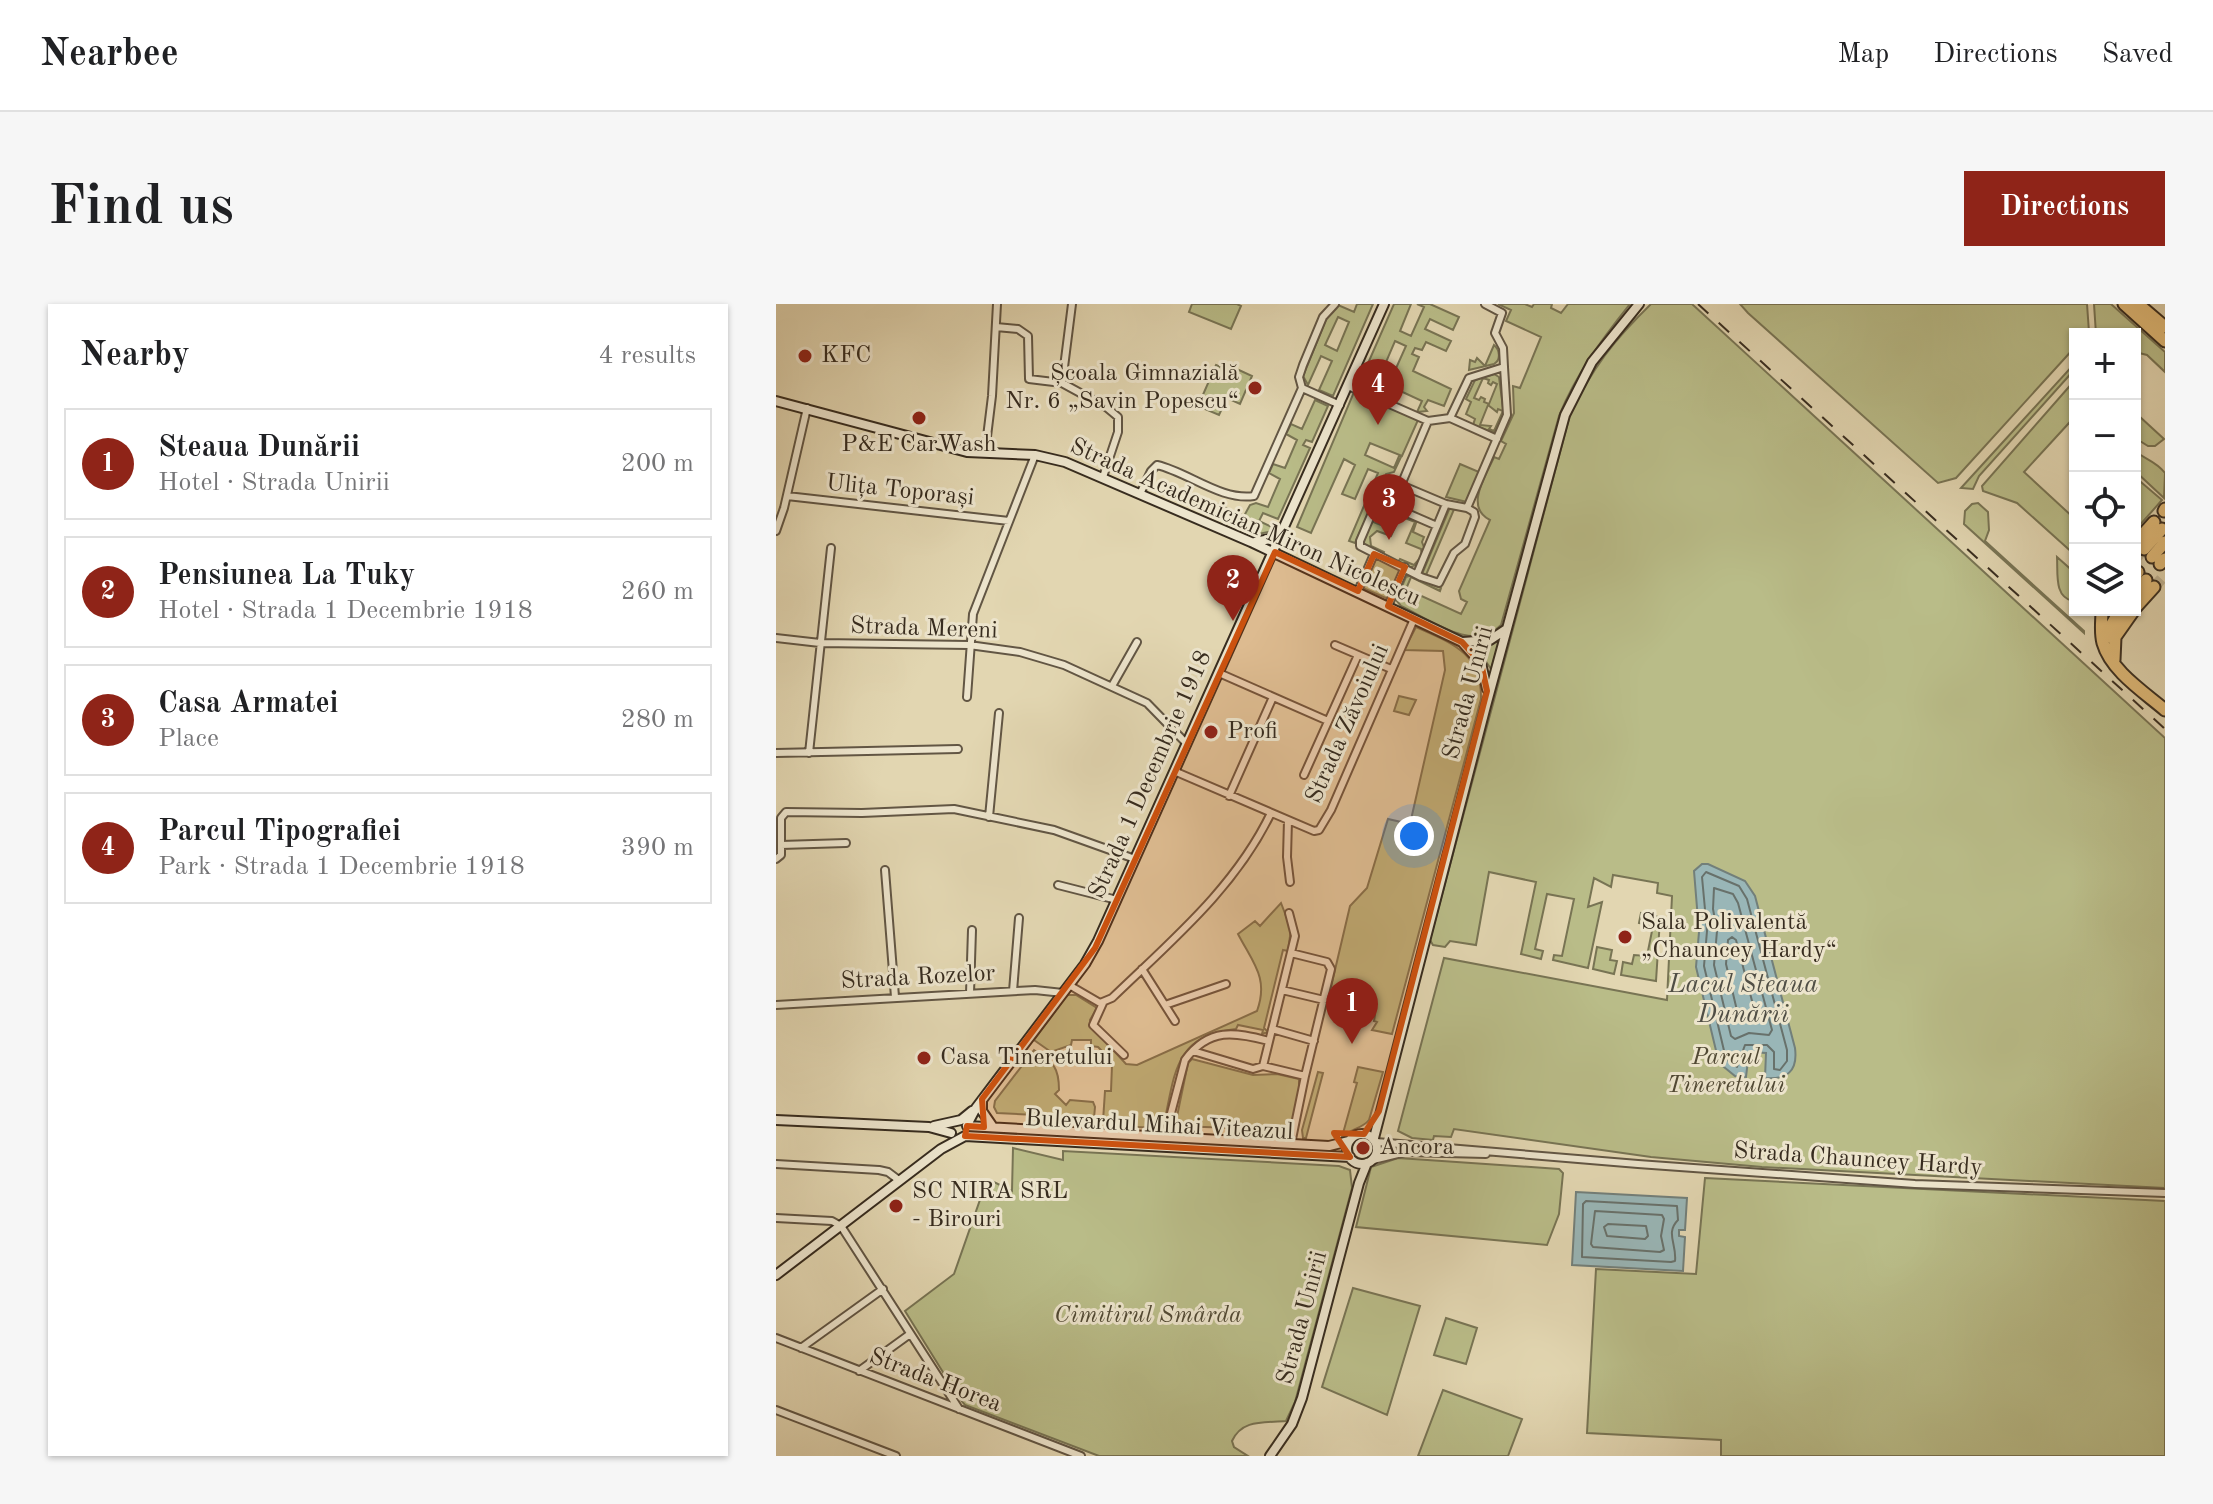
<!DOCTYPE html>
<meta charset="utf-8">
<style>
:root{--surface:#fff;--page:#f6f6f6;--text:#202124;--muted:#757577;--line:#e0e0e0;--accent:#8f2418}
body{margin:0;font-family:"Old Standard TT",serif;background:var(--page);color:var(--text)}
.controls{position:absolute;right:24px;top:24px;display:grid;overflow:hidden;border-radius:0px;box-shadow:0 2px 6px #0004}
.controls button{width:72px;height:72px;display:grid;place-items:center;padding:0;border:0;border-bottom:2px solid var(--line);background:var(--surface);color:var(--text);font:40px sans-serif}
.you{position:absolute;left:638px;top:532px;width:28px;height:28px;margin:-20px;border:6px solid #fff;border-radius:50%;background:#1a73e8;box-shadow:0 0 0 12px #1a73e833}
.badge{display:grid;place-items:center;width:52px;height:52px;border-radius:50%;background:var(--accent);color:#fff;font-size:26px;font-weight:700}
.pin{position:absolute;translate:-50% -66px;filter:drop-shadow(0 2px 4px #0008)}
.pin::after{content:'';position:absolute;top:42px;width:28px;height:24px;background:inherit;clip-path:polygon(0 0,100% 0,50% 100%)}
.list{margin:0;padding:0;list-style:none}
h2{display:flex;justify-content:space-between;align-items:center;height:104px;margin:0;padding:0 32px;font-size:34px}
h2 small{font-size:26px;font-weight:400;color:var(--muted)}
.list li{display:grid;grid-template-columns:52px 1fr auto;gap:24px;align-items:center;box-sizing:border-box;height:112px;margin:0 16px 16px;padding:0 16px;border:2px solid var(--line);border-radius:0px}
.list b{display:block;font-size:30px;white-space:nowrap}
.list p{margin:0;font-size:26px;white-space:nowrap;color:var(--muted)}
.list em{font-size:26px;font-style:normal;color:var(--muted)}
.icon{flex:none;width:44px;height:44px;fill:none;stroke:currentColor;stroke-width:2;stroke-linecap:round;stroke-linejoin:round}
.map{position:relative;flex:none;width:1389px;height:1152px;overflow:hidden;border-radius:0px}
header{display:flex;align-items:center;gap:48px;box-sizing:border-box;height:112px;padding:0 40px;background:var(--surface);border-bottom:2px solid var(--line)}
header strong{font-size:38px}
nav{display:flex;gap:44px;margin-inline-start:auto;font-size:28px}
.intro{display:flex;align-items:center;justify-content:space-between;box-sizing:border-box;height:192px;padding:0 48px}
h1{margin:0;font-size:56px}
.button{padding:20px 36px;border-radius:0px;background:var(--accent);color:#fff;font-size:28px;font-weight:700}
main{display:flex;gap:48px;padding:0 48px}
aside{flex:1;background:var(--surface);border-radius:0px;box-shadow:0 2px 6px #0004}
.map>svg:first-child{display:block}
.green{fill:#b9bc88;stroke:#787454;stroke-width:2;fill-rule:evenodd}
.water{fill:#99b6b7;stroke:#727f7a;stroke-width:2}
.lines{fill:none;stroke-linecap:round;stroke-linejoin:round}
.shore{stroke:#68716b;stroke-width:2}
.highway-tunnel{stroke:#c0b494;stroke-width:11;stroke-dasharray:11 5.5;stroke-linecap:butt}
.street-casing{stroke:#625644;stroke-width:10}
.secondary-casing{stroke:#372c1f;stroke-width:12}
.highway-casing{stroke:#372c1f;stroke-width:15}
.street{stroke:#ece4cc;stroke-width:6}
.secondary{stroke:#ece4cc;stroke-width:8}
.highway{stroke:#e1bb78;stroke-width:11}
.rail{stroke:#372c1f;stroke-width:2;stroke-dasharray:14 14;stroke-linecap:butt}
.marked{fill:#cd520f;fill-opacity:0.2;stroke:#cd520f;stroke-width:6;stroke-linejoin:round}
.poi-dot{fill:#8f2418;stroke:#ece4cc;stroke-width:3}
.labels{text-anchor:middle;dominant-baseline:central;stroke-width:6;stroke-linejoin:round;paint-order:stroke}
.poi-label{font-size:24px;fill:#372c1f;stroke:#ece4cc;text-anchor:start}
.street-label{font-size:24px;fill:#372c1f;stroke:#ece4cc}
.park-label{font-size:24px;font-style:italic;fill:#514934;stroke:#ece4cc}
.water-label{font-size:26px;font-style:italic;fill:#504e45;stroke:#ece4cc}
</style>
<header>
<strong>Nearbee</strong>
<nav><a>Map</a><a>Directions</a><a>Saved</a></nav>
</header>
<div class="intro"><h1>Find us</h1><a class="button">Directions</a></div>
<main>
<aside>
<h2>Nearby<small>4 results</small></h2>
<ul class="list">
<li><span class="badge">1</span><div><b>Steaua Dunării</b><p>Hotel · Strada Unirii</p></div><em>200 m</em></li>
<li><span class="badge">2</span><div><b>Pensiunea La Tuky</b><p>Hotel · Strada 1 Decembrie 1918</p></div><em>260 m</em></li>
<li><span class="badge">3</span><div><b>Casa Armatei</b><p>Place</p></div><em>280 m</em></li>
<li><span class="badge">4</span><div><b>Parcul Tipografiei</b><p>Park · Strada 1 Decembrie 1918</p></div><em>390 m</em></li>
</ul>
</aside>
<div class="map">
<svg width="1389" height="1152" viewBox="0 0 1389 1152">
<rect width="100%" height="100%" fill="#e2d6b1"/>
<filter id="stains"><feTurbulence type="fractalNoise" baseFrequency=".0025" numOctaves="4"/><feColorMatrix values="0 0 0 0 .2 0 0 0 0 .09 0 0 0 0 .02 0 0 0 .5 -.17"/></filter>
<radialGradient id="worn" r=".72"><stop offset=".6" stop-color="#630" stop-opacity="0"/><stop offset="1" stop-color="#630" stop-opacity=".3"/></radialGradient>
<path class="green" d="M416,0H461L465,2L455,25L413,8Z
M581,0H597L557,92L543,86L556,57L545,52L532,81L527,72L551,13L562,1L578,8ZM562,13L573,18L561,47L549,41Z
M618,0H635L624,27L635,32L648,3L641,0H654L683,13L677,26L654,15L649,25L675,37L670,47L650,38L646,46L639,44L636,50L643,53L637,67L675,85L668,102L652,96L648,103L651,107L641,108L646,97L618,84L610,94L616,83L613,81L614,78L604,73L597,89L582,82ZM619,37L630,42L617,71L607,65Z
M722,0H749L756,3L758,0H776L775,4L785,9L792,0H854C826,35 800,70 783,112L725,321C698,350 653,315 625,302L620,296L630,273L636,271L665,284L664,287L635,273L630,285L685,310L691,298L685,295L683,287L714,216C688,203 710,172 718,153L723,155L730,140L725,137L738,109L737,82L744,84L765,33L730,17L735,6Z
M875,0H916L1389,434V884L986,863L875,853L678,825L675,833L658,832L657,836L636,834L622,827L668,654L891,696L896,592L881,589L882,579L837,571L835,583L818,574L812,603L826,598L812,664L777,656L778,651L786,652L798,595L771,590L759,645L767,647L765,655L745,650L760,578L713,568L700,641L674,637L669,643L657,641L654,636L794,111C816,64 838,36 875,0Z
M964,0H1311L1313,28L1311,30H1299V43L1180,174L1162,179L972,9Z
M1318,0H1335L1389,48V68L1371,51L1359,48V30H1320Z
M718,41C724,46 725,56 718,60L693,66L694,56L699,58L701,54L709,62Z
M1299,59V65L1203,172L1197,185L1185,184Z
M440,61L460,70L463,66L476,72L464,100L451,94L443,111L422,102Z
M718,70L723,73L728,111L718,129L697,121L699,115L690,110L695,98L690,95L699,76ZM707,74L713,76L712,79L715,81L717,78L721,80L713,100L708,98L709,95L705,93L703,96L698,94ZM712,101L721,108L722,105L727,107L718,127L713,125L715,122L704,121Z
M1299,76V124L1293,119L1248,168L1299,215V251L1241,199L1207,187L1206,182Z
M578,88L642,116L626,152L594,139L589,151L618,164L623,152L625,153L618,168L610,170L579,239L573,237L602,169L592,165L579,195L566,190L579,161L568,155L535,229L521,223Z
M539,96L552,102L536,138L530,136L527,141L534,144L502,215L487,209L483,217L496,223L497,227L482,230L432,208L437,198L468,212L474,201L480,199L492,203L504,175L493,169L497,160L509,164L521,136L510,130L515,120L526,125Z
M1363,112L1388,135L1379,142H1372L1364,137Z
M1359,147C1370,156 1380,157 1389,169L1388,194L1359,167Z
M684,160L703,168L691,198L670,193Z
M1359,173L1386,196L1363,222L1359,218Z
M1202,199L1212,208L1213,226L1209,237L1308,327V329L1188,220L1189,207L1196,200Z
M675,201L679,203L650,271L646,270Z
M615,207L641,216L637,228L648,233L646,238L649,246L643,260L634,263L622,258L624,255L638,261L646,252L645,245L630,239L639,218L624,212L615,232L601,227L594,233L595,242L608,248L607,251L586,241L595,217L605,221Z
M1281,253L1299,269L1297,297C1278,293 1282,270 1281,253Z
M600,254L623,263L625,267L612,295L587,284Z
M640,323C676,339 706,349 705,395L616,730L596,726L601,718L598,717L599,711L595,703L565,698V687L555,683L574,602L591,584L612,515L634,520L669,366L667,347L628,346Z
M720,337L723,339L715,365L700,343Z
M623,392L640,396L633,411L618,407Z
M505,599L515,625L512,647L507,646L488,724L492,728L486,730L487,726L462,721L460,725C396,731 399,773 387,824L329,822L327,817L329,787H335L336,761L330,760L329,750L322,743L315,742V736H296L295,741L275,748L258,736L291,691H300L321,704L314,716L315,722L350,760L361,761L481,707C493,674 477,659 462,630L479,617L484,622Z
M865,609L880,612L884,615L880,677L845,671L847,658L856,660L858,651L871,652L877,622L863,619Z
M821,643L836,646L834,656L841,657L838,670L817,665Z
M258,746C277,759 283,762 283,786L279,790L290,801L294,796L317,798L319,803L318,814L221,809L218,803L219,797Z
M416,755L477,771L501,770L523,775V794L514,826L399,822L412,759Z
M582,763L607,768L593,816C587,824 575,825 566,833L581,779L578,778Z
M542,768L547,769L530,834H527L526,826Z
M242,828L517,843L518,844L517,847L242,831Z
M237,844L287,856V847L563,862L574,866L576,884L519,1098L510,1117C488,1119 466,1115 456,1137L458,1143L472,1152H323L189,1101L183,1094L129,1007L178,970L205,893L216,877L236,887Z
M622,854L783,865L787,869L783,910L771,941L580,923L595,863Z
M929,874L1389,897V1152H945V1136L811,1129L820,965L920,970Z
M577,984L644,1002L611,1111L546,1083Z
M670,1014L701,1024L690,1060L658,1051Z
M667,1086L746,1115L732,1152H642Z"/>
<path class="water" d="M926,560H932L969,577L979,592L1019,744C1022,767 1011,776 989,774L990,749L973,748L970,773L959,772L943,759L920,663L923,628L918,567Z
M800,888L911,894L909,926H903V932L909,933L907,967L796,961Z"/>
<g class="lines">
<path class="shore" d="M930,568L963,582L971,595L1011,746V757L1004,766L998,765V748L991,741H969L961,763L950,755L928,662L931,627L926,573Z
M938,584L957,590L962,599L996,726L993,731L973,729L959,735L955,732L938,661L941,627L937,605Z
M956,633L960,636L980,712L977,717L966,718L963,715L950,660L952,636Z
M810,897L901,902L902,916C889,929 901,940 899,957L895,958L806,953L807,900Z
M819,907L886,911L888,915L885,932L888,946L884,948L817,943L815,940Z
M832,920L870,922L872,932L869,935L831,932L828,923Z"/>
<path class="highway-tunnel" d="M1359,255L1368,245
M1378,283L1389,271"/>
<defs>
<path id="street" d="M220,23L242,25L252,32L253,75L286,79L296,0
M286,79L330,103L342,113V128L327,173
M572,82L652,117L674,114L721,135
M526,84L564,101
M674,114L693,74L728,63L727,44L719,29L726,9L709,0
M652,117L625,181L614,177L608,181L584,237V242L645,273L663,279L678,249L689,240L699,213L698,208L691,204
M209,149L216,92L221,0
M625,181L670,200L691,204L731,111L728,63
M364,190L375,167L381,161C412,168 445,197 478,192L526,84L523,73L527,61L547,13L559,0
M11,192L233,217
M601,196L661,222
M0,227L8,204L31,104
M641,270L670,200
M582,287L598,250
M612,302L629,263
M0,334L44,339L193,341L244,348L288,361L371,399L411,440
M559,341L615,365
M443,369L552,417
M336,382L361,338
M191,393L197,310L259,151
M0,449L182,445
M33,449L55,244
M398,467L538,527L543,526L555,506L638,315
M528,471L582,351
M453,492L497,393
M213,513L223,409
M512,516L511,553L514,578
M5,541L70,539
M0,555L5,551V514L10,508L86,509L178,505L278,526L359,555
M109,566L119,693
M282,581L341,596
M515,649L551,658L555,665L529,772
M366,665L399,717
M293,681L324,699L336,694C395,637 459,584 495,509
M506,686L548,696
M237,687L243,614
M194,689L196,626
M327,699L317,721L348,751
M0,701L259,686L287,689
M389,701L450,680
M496,725L538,737
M417,747L477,765L487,762L519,632L513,609
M487,762L529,772L515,840
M389,832L409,756C433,723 459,728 493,737
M600,838L862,860L1139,880L1389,889
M597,856L630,848L710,850
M0,860L103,866L112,868L124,877
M0,914L56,917L65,922L183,1105
M0,1034L305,1152
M25,1044L107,985
M83,1067L134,1030
M0,1106L120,1152"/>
<path id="secondary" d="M0,97L191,148L259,151L289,158L475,238L686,338L705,359L711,385
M479,238L494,235L507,228
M687,338L714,336L729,326
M206,796V807L217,823
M0,816L153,823L175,829
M191,821L200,804L309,660L322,637L608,0
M158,822L185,816L196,807
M191,822L553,842L573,837
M571 845a15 15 0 1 1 30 0a15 15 0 1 1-30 0Z
M598,834L710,402L789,111L816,58L863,0
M0,971L165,845L189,832L574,853
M494,1152L516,1120L526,1094L583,879L591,859"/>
<path id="highway" d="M1348,0L1389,37
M1362,0L1389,23
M1388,207L1389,205
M1360,238L1378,218
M1368,245L1386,225
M1376,253L1389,238
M1384,260L1389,255
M1359,272L1362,268
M1359,288L1370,276
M1359,304L1378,283
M1326,306C1326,317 1324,328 1327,339C1335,367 1368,388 1389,406
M1333,333L1336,320L1344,306
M1338,356L1339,333L1358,306"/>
</defs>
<use href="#street" class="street-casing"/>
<use href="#secondary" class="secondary-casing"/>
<use href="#highway" class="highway-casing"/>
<use href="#street" class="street"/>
<use href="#secondary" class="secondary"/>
<use href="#highway" class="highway"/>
<path class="rail" d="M922,0L1389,425"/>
</g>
<path class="marked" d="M499,248L582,287L598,250L629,263L612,302L686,338L705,359L711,387L603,807L588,830L558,829L574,853L189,832L191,822L208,823L206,795L319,644Z"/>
<g class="poi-dot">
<circle cx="29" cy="52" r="8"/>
<circle cx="479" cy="84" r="8"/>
<circle cx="143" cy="114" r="8"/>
<circle cx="435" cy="428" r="8"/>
<circle cx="849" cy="633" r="8"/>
<circle cx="148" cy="754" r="8"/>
<circle cx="587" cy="844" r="8"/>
<circle cx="120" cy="902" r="8"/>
</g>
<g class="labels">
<g class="poi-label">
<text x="45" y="52">KFC</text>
<text x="463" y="70" text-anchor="end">Școala Gimnazială<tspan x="463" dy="28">Nr. 6 „Savin Popescu“</tspan></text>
<text x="143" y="141" text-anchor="middle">P&amp;E CarWash</text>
<text x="451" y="428">Profi</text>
<text x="865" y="619">Sala Polivalentă<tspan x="865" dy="28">„Chauncey Hardy“</tspan></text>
<text x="164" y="754">Casa Tineretului</text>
<text x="603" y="844">Ancora</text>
<text x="136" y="888">SC NIRA SRL<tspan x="136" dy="28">- Birouri</tspan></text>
</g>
<g class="street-label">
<text transform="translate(124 187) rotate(6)">Ulița Toporași</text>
<text transform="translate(469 219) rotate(24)">Strada Academician Miron Nicolescu</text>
<text transform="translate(148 325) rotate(2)">Strada Mereni</text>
<text transform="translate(693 389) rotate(-75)">Strada Unirii</text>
<text transform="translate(572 420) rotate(-66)">Strada Zăvoiului</text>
<text transform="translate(375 471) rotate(-66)">Strada 1 Decembrie 1918</text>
<text transform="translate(142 674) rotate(-3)">Strada Rozelor</text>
<text transform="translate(383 822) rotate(3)">Bulevardul Mihai Viteazul</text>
<text transform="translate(1082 856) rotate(4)">Strada Chauncey Hardy</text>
<text transform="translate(527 1014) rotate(-75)">Strada Unirii</text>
<text transform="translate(159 1077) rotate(21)">Strada Horea</text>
</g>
<g class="park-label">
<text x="950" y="754">Parcul<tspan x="950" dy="28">Tineretului</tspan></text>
<text x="372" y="1012">Cimitirul Smârda</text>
</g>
<g class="water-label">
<text x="967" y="681">Lacul Steaua<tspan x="967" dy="30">Dunării</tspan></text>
</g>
</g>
<rect width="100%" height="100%" filter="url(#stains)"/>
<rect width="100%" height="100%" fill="url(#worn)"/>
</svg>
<div class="controls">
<button>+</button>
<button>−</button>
<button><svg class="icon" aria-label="locate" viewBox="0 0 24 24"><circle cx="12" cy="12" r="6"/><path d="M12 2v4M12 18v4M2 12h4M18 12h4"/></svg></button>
<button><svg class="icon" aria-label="layers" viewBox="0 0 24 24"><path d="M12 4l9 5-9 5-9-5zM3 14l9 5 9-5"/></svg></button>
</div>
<div class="you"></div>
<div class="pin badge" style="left:576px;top:740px">1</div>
<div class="pin badge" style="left:457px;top:317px">2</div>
<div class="pin badge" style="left:613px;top:236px">3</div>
<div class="pin badge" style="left:602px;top:121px">4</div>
</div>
</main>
